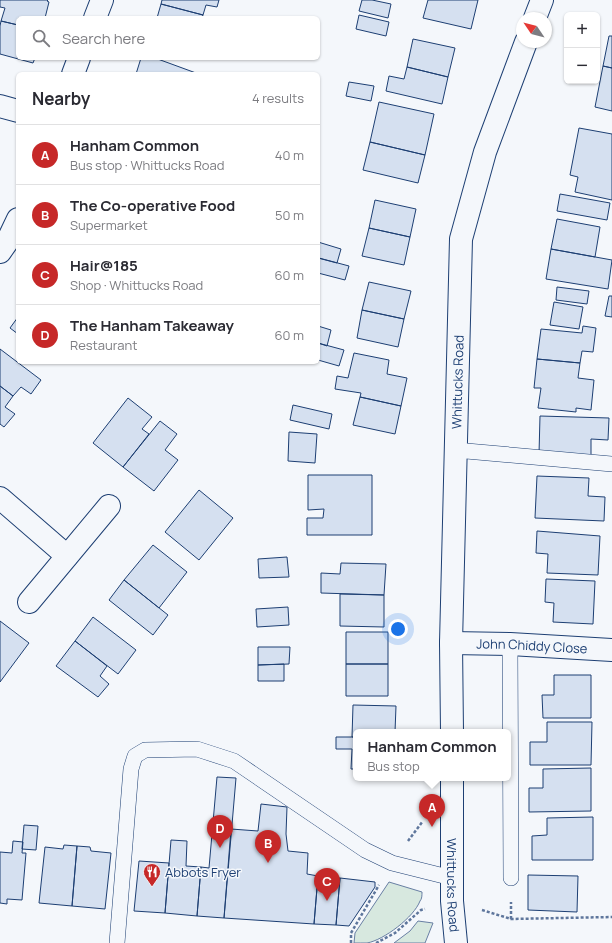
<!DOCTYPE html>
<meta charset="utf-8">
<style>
:root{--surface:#fff;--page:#f2f2f3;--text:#2b2b33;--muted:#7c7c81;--line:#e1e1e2;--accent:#c62828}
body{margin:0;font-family:Manrope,sans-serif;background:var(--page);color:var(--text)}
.controls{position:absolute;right:12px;top:12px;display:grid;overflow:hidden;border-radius:6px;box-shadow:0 1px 3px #0004}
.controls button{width:36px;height:36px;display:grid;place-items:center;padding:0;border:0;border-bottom:1px solid var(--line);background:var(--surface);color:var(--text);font:20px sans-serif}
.compass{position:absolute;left:516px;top:12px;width:36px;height:36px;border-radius:50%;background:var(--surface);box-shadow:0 1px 3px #0004;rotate:305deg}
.you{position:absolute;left:398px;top:629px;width:14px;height:14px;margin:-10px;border:3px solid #fff;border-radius:50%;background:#1a73e8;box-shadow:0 0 0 6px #1a73e833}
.badge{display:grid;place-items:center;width:26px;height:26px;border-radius:50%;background:var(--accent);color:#fff;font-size:13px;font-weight:700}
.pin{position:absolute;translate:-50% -33px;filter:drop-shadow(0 1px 2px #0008)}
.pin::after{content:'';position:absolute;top:21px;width:14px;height:12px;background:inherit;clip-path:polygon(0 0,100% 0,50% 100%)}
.popup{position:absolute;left:353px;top:729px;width:158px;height:52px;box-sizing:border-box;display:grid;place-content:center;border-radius:6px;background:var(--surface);filter:drop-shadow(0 1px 3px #0005);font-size:13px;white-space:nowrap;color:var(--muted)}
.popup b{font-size:15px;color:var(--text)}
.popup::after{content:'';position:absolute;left:50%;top:100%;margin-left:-8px;border:8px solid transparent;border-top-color:var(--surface)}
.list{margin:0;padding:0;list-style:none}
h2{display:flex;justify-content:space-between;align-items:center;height:52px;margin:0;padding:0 16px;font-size:17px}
h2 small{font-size:13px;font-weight:400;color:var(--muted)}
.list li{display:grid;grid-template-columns:26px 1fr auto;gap:12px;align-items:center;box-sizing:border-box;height:60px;padding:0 16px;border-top:1px solid var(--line)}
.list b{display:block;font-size:15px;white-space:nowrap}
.list p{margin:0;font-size:13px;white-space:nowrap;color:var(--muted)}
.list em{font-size:13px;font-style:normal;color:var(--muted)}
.icon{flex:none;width:22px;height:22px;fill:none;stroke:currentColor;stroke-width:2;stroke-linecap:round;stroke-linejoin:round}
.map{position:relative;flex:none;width:612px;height:943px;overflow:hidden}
.search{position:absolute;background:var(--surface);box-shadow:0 1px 3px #0004;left:16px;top:16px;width:304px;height:44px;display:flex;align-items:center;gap:10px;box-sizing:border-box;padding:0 14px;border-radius:6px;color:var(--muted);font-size:15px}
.panel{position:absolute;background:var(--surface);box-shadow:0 1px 3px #0004;left:16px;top:72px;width:304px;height:292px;border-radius:6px}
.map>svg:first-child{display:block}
.green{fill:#d7e8df;stroke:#687fa3}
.building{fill:#d5e0f0;stroke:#1d3f73}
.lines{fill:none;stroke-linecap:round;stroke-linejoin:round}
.service-casing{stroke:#1d3f73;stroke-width:16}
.minor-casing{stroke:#1d3f73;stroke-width:24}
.path{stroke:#5e769c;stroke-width:2.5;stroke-dasharray:3 2;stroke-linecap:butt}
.service{stroke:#f4f7fb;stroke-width:15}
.minor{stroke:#f4f7fb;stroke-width:22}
.labels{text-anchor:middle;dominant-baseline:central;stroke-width:3;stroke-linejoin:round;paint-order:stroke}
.street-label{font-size:13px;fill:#1d3f73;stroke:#f4f7fb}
.poi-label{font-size:13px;fill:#1d3f73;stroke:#f4f7fb;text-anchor:start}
</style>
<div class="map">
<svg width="612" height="943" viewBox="0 0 612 943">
<rect width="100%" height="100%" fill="#f4f7fb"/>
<path class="green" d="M389,882L422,892C422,895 422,899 420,901C414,917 384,940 367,943C363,943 358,943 354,943L355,933Z
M418,921L433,923L425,943H394L410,931Z"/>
<path class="building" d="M0,0H48L47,1L49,2L45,18H18V25L1,21L5,8L0,7Z
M162,0H219L217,7L206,5L203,15L161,4Z
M362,0H372L391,4L388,18L359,11Z
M428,0H478L471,29L423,18Z
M161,4L203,15L202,18H157Z
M359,15L389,22L386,36L356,29Z
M1,21L18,25V58H35L33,63L0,54V26Z
M609,36H612V68L603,66Z
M413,39L455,48L448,77L407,67Z
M141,58H155L196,73L195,74H136Z
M603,66L612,68V111L595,107Z
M407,67L448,77L442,104L386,91L389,76L404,79Z
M349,82L374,86L371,101L346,96Z
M379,102L434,114L425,155L370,142Z
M579,128L612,134V200L575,192L578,177L570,175Z
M370,142L425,155L418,183L363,170Z
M560,194L610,203L607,220L557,211Z
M375,200L416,209L410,237L369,228Z
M557,219L600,227L595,257L551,249Z
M369,228L410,237L404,265L362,256Z
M318,242L341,249L337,263L318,258Z
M551,249L612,260L608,289L546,279Z
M319,258L349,266L345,280L318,273Z
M369,282L411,291L404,319L362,310Z
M557,287L589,291L587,304L556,300Z
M609,296H612V317L605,316Z
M554,302L583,307L579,329L550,325Z
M362,310L404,319L398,347L357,338Z
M18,317V334L10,328Z
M318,326L331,330L327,346L318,343Z
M583,326L596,328L593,352L582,351L580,363L537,359L541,329L582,333Z
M318,343L344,350L339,366L318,360Z
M0,349L41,380L31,394L21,387L13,396L0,386Z
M354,353L389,360L387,374L407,378L401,406L360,397L361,393L335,389L337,376L348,378Z
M537,359L580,363L578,378L594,380L591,410L576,408V412L538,408L541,388H534Z
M0,386L13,396L5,407L15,414L4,427L0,424Z
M360,397L401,406L395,434L353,425Z
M128,398L152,417L142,429L149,434L123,467L93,443Z
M293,405L332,414L329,429L290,420Z
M540,416L609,418L608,440L591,439V456L539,454Z
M160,421L177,434L165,450L178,460L154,491L123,467Z
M289,432L317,434L315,463L288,461Z
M308,475H372V535H307V518H323L324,509L308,510Z
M537,476L589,478L588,496L605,497L604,521L535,518Z
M199,490L233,518L199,560L165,532Z
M537,531L600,536L598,575L547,573L548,554L536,553Z
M153,545L187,572L159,608L124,580Z
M287,557L289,577L259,578L258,559Z
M341,563L386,564L384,595L321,593V573L340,574Z
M546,579L595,581L593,624L553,622L554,603L545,602Z
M124,580L168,615L153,635L109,600Z
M340,594L384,595V627L340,626Z
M288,607L289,625L257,627L256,609Z
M93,617L136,650L118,674L75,641Z
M0,621L29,643L0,682Z
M346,632H388V664H346Z
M75,641L107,666L100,676L109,684L98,697L56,666Z
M258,647H290L289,664L258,665Z
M284,664V681H258V665Z
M346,664H388V696H346Z
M554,675H591V718H543L542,695H554Z
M353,705L396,706L395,732H356V737H352Z
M547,722H592L591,765H530V742H547Z
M336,737H356V769H351L352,749H336Z
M591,768V811L529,812V788H543V769Z
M217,777L236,778L224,918L197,916L201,867L209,868Z
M261,804L287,807L286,834L288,851L308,853L307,874L318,876L314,924L224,918L231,829L258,831Z
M593,817V860H532V836L547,835V818Z
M24,825L38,826L36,850L22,849Z
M171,840L187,841L186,866L201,867L197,916L165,913Z
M13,841L23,842L22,853H26L22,900L7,899V904L0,903V852L12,853Z
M64,845L77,846L72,906L39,903L45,847L63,849Z
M77,846L90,847L91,851L111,853L105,909L72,906Z
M139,861L169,863L165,913L134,911Z
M528,875L578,876L577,912L528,910Z
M318,876L340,878L336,925L314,924Z
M340,878L375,882V887L349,926L336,925Z"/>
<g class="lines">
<defs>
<path id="service" d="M455,450L612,464
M510,644L511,878
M117,943L131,769L135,756L145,750L197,749L234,761L365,850L392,863L452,878"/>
<g id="minor">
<path d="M95,18L102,0"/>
<path d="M535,18L542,0"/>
<path d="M73,74L79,58"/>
<path d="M0,106L18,111"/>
<path d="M0,252L7,242L18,219"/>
<path d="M0,498L67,556"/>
<path d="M29,602L109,506"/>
<path id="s1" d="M451,643L510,644L612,650"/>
<path id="s2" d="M452,732L451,643L461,239L485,152L526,42"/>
<path id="s3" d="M452,778V901L456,943"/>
</g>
</defs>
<use href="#service" class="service-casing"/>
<use href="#minor" class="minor-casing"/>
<path class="path" d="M408,841L423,821
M482,910L511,919L612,917
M511,919V902
M351,943V933L379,885
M376,943L395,933L421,910L425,909"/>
<use href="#service" class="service"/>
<use href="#minor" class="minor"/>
</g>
<defs>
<symbol id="restaurant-pin" viewBox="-11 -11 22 30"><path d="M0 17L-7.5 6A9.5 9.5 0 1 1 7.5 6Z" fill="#c62828" stroke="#f4f7fb"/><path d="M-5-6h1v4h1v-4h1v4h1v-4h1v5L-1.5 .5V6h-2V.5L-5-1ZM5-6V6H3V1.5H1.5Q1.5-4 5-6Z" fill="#fff"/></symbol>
</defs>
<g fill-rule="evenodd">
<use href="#restaurant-pin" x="142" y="862" width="20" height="27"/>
</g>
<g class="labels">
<g class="street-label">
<text stroke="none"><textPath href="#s2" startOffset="350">Whittucks Road</textPath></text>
<text stroke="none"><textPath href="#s1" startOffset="81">John Chiddy Close</textPath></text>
<text stroke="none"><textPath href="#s3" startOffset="107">Whittucks Road</textPath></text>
</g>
<g class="poi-label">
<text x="165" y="872">Abbots Fryer</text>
</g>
</g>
</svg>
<div class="controls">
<button>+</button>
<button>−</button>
</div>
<svg class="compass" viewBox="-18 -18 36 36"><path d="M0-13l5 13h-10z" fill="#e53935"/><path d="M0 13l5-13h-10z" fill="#7c7c81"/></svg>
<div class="you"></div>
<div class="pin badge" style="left:432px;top:827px">A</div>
<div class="popup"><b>Hanham Common</b>Bus stop</div>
<div class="pin badge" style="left:268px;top:863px">B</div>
<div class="pin badge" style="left:327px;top:901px">C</div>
<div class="pin badge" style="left:220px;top:848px">D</div>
<div class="search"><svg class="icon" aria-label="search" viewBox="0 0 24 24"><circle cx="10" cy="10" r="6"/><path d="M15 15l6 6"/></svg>Search here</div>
<section class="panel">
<h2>Nearby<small>4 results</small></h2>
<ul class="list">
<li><span class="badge">A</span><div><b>Hanham Common</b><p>Bus stop · Whittucks Road</p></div><em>40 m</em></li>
<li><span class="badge">B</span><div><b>The Co-operative Food</b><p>Supermarket</p></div><em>50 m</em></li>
<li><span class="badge">C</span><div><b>Hair@185</b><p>Shop · Whittucks Road</p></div><em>60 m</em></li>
<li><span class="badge">D</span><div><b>The Hanham Takeaway</b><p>Restaurant</p></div><em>60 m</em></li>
</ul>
</section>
</div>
